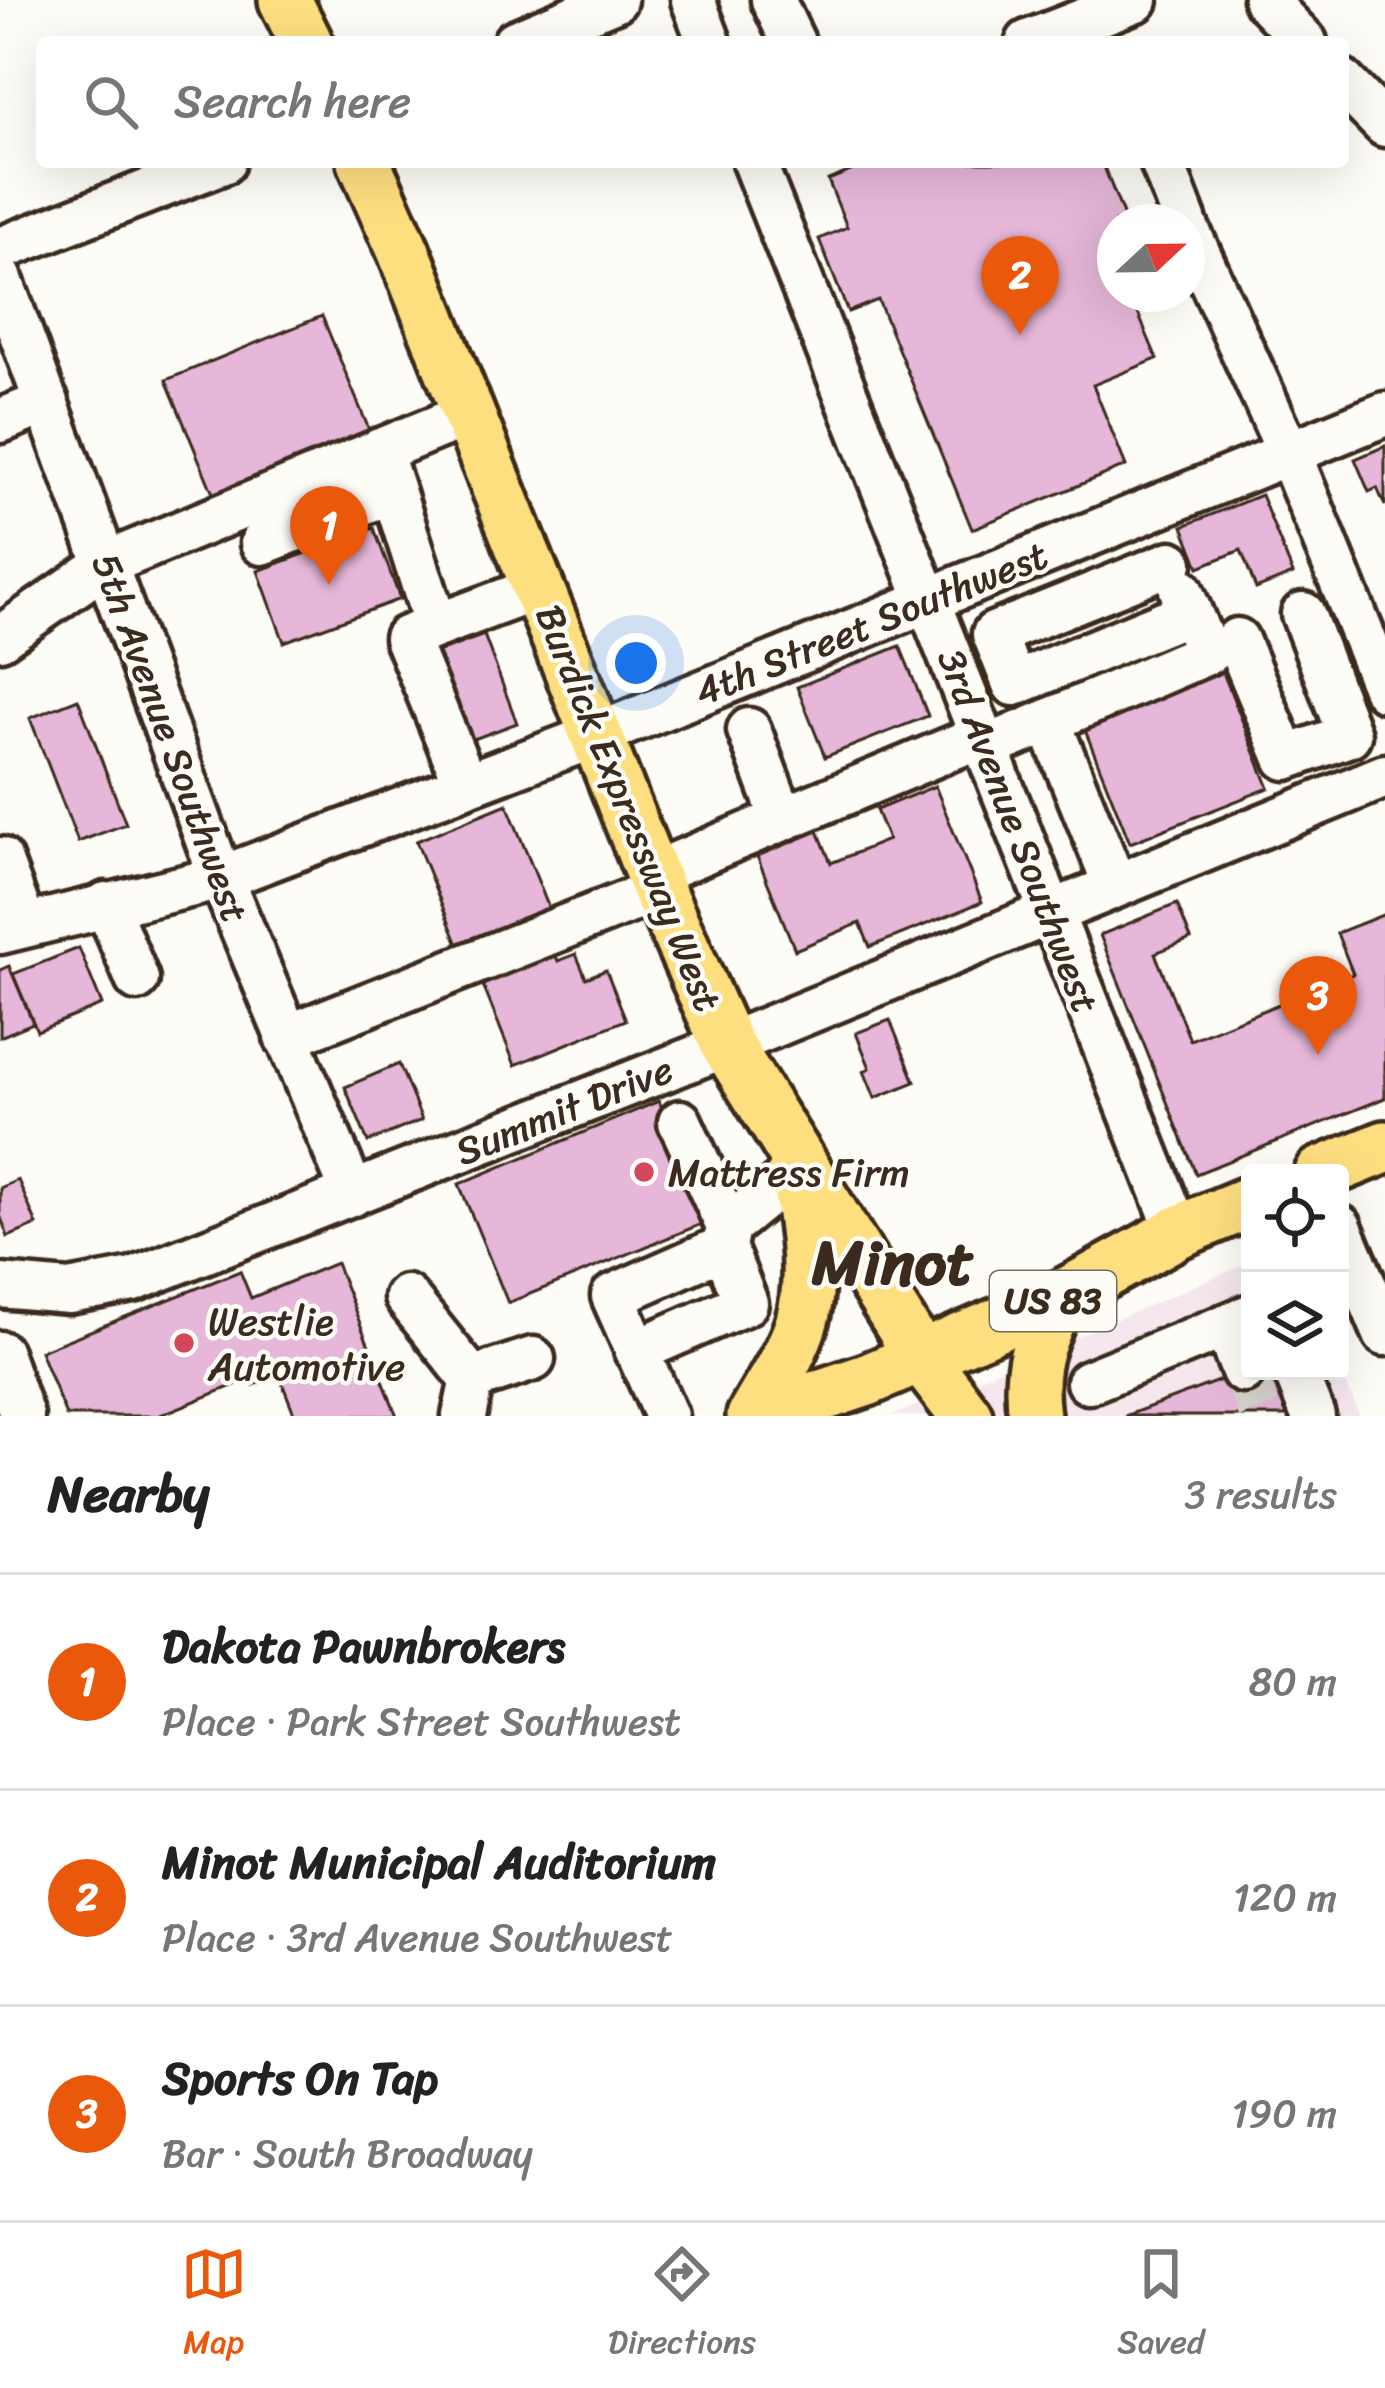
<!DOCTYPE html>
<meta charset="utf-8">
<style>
:root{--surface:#fff;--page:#f2f2f2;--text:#222;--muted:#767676;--line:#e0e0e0;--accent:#ea580c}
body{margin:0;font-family:Sriracha,sans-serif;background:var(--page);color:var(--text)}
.controls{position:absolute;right:36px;bottom:36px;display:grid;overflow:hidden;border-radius:12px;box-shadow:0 12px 48px #0002}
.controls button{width:108px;height:108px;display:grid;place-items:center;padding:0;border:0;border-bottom:3px solid var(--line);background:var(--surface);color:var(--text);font:60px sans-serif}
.compass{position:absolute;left:1097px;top:204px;width:108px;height:108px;border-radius:50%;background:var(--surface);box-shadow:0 12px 48px #0002;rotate:68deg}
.you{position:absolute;left:636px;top:663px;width:42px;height:42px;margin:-30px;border:9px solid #fff;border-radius:50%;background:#1a73e8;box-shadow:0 0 0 18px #1a73e833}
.badge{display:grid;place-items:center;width:78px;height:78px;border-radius:50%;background:var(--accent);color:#fff;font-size:39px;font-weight:700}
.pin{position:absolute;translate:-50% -99px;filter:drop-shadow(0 3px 6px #0008)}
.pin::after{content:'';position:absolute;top:63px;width:42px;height:36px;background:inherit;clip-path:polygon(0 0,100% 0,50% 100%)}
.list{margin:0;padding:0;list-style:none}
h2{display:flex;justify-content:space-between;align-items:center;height:156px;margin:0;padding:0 48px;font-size:51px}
h2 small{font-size:39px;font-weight:400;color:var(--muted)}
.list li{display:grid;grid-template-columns:78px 1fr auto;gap:36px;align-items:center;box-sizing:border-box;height:216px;padding:0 48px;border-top:3px solid var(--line)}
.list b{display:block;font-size:45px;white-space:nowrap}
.list p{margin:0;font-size:39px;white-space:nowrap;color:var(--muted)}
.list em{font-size:39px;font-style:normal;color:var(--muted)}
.icon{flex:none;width:66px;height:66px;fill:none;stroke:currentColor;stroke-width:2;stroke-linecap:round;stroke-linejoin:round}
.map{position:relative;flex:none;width:1385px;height:1416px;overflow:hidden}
.search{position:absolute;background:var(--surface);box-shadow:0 12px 48px #0002;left:36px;right:36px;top:36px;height:132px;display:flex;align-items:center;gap:30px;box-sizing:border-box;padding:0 42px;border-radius:12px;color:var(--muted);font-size:45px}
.sheet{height:804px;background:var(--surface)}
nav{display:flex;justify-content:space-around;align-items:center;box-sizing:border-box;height:168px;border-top:3px solid var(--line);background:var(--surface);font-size:33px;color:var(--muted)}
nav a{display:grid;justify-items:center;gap:6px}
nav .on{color:var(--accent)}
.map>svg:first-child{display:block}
.built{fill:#f6e7ee}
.building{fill:#e6b7d9;stroke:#3b2a1e;stroke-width:3}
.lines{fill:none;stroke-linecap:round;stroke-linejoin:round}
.minor-tunnel{stroke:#d6d2cc;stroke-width:42;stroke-dasharray:42 21;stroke-linecap:butt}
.minor-casing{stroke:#3b2a1e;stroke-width:51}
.major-casing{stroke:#3b2a1e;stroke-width:60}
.minor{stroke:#fdfcf7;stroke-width:42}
.major{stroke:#fedf80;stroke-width:51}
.poi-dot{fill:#d1495b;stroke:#fdfcf7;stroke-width:4.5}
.labels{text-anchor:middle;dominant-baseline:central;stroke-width:9;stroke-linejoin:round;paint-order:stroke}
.shield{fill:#fdfcf7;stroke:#75695f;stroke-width:3}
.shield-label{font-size:36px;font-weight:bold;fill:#3b2a1e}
.street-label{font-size:39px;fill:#3b2a1e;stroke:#fdfcf7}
.poi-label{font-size:39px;fill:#3b2a1e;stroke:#fdfcf7;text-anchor:start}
.town-label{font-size:63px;font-weight:bold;fill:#3b2a1e;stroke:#fdfcf7}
</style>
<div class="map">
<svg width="1385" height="1416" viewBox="0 0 1385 1416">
<rect width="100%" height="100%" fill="#fdfcf7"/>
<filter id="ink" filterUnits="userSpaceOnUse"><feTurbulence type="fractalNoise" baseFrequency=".00833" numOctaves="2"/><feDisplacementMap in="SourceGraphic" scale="24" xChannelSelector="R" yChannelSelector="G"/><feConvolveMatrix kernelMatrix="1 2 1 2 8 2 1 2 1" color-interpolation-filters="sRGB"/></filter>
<g filter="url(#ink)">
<path class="built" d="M1250,1262V1371L1340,1368L1360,1416H892Z"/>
<path class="building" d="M847,162H1102L1126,222H1115V294H1130L1157,359L1093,385L1126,466L972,529L878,300L848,312L819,239L847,227L828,180L851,171Z
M322,316L370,432L214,496L166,380Z
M1385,446V506L1377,488L1369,492L1355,459Z
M1261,495L1293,574L1256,589L1241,550L1199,567L1183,526Z
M374,528L400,599L284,642L258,571Z
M484,635L517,723L463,743L430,655Z
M900,646L928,716L825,757L797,687Z
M1222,670L1269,788L1130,843L1083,725Z
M78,699L126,824L78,842L30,718Z
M935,786L982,902L870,947L860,923L795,950L757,856L818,831L831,863L888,840L876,810Z
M507,804L554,921L463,957L416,841Z
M1177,904L1191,939L1155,953L1190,1040L1353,974L1337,933L1385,914V1098L1196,1174L1100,935Z
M79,948L102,1005L37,1031L13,974Z
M555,954L558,961L576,954L586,978L606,970L626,1020L515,1065L482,983Z
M9,966L33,1023L0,1037V970Z
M890,1020L915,1082L875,1098L864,1071L870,1068L856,1033Z
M399,1064L422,1120L368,1142L345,1087Z
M659,1101L709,1221L508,1303L459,1184Z
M18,1180L37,1225L8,1237L0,1215V1188Z
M336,1263L397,1416H295L279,1375L254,1385L252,1378L158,1416H66L40,1351L240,1271L251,1298Z
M1250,1369L1270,1371L1289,1416H1125Z"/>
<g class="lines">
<path class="minor-tunnel" d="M1243,1371L1261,1416"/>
<defs>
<path id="minor" d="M693,0L709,42
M773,0L793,42
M1265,0L1305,42
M515,42L615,0
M1028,42L1136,0
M1343,82L1385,125
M754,162L1178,1232
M1162,162L1185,222
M1187,228L1290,455L1385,690
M0,249L223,162
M0,277L221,878L353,1194
M0,421L47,402
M380,450L436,626L538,588
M262,543L393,491
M1171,563L994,634L1014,684L1190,612
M436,626L406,638L466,785
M0,638L107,563L469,414
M1237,640L1286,758L1349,735L1303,614
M1049,722L1115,885
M749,730L782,818
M985,748L1207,653L1181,590
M0,859L24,924
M652,874L981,736
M106,904L137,979
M0,932L221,878L597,735L1385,414
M286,1037L658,890
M680,1122L728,1227
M1340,1227L1385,1334
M0,1286L69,1292L133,1280L727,1045L1385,776
M406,1297L472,1379L464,1416
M1225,1326L1243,1371
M636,1351L746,1303L724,1247L728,1227L794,1173
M0,1353L22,1416
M1295,1371L1313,1416
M472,1379L533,1359
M1088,1382L1250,1316
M666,1416L613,1296L724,1247"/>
<path id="major" d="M285,0L306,42
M364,162L404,252L658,890L727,1045L921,1357L966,1416
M1321,1173L1385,1147
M753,1416C793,1347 816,1321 806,1238C803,1215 802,1193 794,1172
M760,1416L867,1380L1059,1298L1178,1232L1250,1202
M1034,1416C1027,1366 1038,1342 1059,1298"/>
</defs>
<use href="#minor" class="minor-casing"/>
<use href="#major" class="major-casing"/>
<use href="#minor" class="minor"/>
<use href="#major" class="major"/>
</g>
</g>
<g class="poi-dot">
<circle cx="644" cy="1172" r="12"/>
<circle cx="184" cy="1343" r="12"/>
</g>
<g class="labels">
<rect class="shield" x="990" y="1271" width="126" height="60" rx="9"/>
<g class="shield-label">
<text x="1053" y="1301">US 83</text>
</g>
<g class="street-label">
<text transform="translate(871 623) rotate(-22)">4th Street Southwest</text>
<text transform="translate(171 738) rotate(70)">5th Avenue Southwest</text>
<text transform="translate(629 808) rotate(68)">Burdick Expressway West</text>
<text transform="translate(1019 831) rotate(69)">3rd Avenue Southwest</text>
<text transform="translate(564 1110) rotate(-22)">Summit Drive</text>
</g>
<g class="poi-label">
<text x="668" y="1172">Mattress Firm</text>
<text x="208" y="1321">Westlie<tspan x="208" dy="45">Automotive</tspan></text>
</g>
<g class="town-label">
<text x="893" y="1263">Minot</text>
</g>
</g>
</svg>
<div class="controls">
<button><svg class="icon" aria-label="locate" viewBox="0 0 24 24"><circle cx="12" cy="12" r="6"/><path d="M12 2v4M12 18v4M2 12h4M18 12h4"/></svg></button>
<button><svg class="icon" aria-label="layers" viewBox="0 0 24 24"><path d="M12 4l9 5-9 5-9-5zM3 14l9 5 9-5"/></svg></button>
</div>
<svg class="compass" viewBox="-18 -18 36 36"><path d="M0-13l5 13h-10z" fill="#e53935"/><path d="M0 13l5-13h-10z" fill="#767676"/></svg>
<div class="you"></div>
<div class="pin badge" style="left:329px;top:585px">1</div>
<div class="pin badge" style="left:1020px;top:335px">2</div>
<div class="pin badge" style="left:1318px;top:1055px">3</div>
<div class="search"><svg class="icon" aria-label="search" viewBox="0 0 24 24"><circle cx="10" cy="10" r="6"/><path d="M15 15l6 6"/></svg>Search here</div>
</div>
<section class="sheet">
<h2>Nearby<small>3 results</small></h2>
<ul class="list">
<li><span class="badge">1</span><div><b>Dakota Pawnbrokers</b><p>Place · Park Street Southwest</p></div><em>80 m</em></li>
<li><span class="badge">2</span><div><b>Minot Municipal Auditorium</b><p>Place · 3rd Avenue Southwest</p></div><em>120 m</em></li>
<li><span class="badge">3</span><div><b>Sports On Tap</b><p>Bar · South Broadway</p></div><em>190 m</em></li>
</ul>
</section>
<nav>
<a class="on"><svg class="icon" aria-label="map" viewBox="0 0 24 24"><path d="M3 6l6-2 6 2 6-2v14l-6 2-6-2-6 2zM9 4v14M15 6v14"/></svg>Map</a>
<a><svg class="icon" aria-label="directions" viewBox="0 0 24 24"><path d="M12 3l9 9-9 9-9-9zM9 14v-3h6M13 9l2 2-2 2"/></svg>Directions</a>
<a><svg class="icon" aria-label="saved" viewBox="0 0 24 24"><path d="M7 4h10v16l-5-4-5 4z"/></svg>Saved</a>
</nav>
